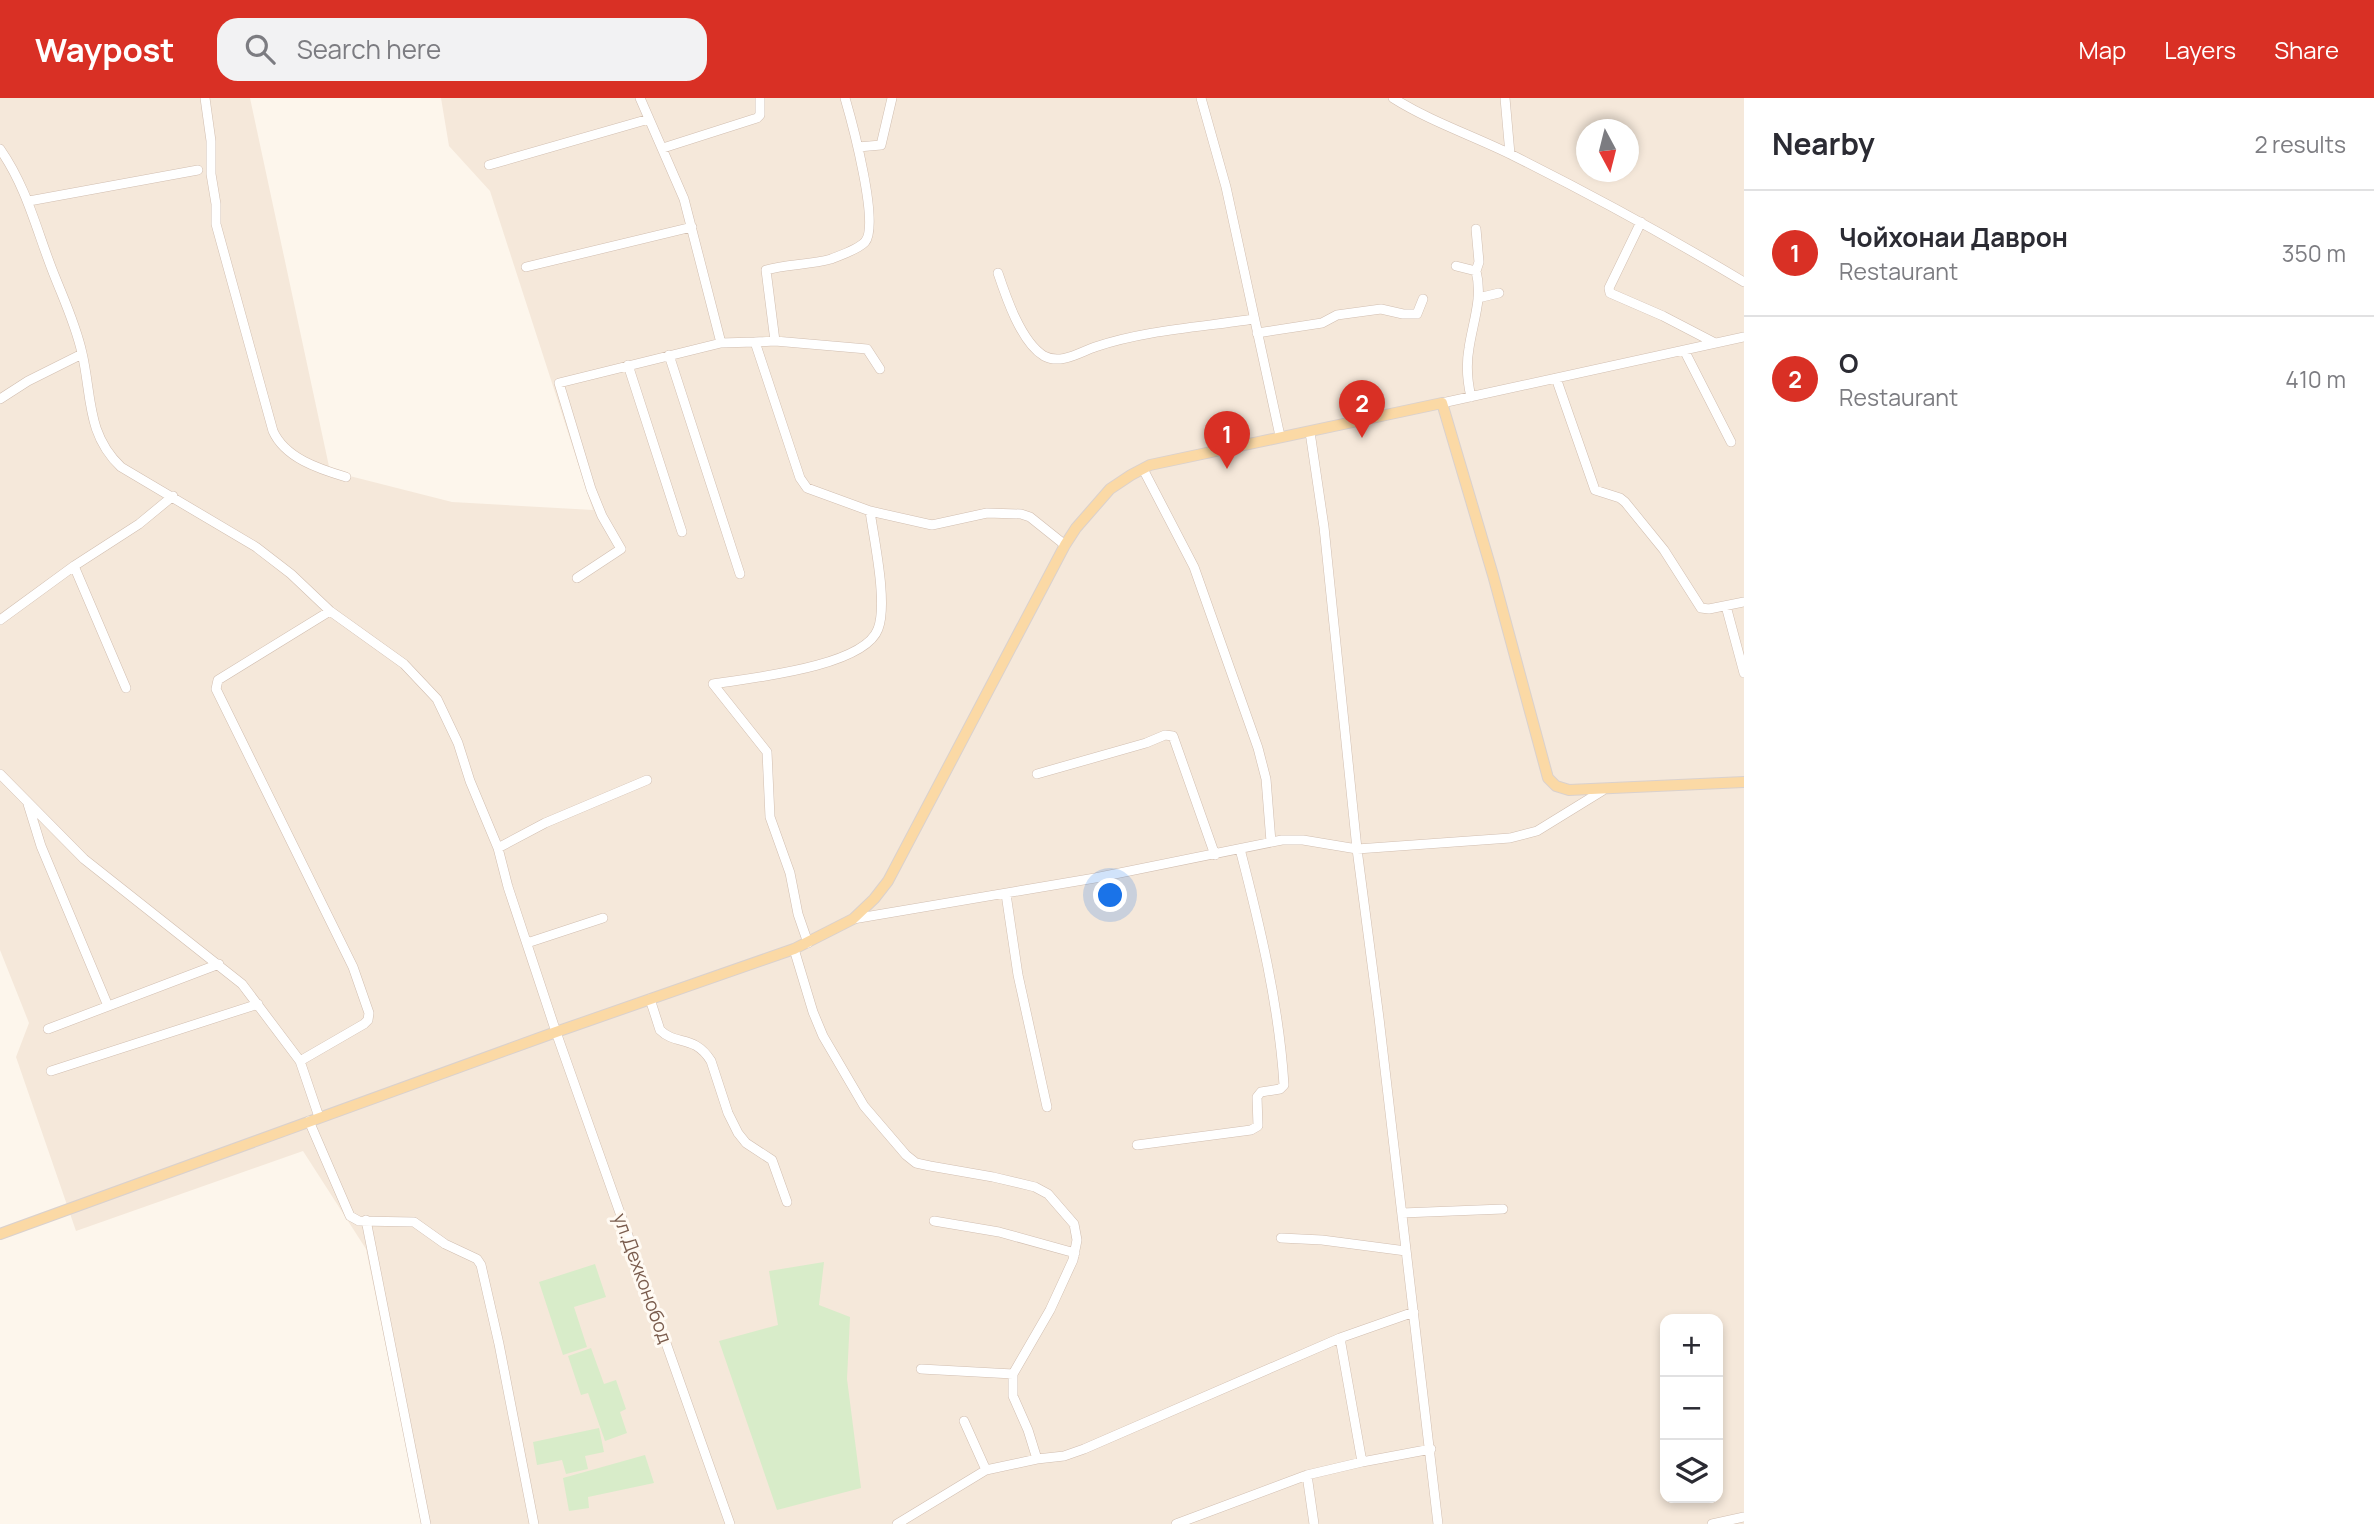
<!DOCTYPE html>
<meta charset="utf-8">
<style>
:root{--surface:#fff;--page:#f2f2f3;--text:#2b2b33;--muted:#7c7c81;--line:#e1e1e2;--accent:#d93025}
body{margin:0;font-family:Manrope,sans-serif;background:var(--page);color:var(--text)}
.controls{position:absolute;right:21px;bottom:21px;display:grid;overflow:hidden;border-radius:14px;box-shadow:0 4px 10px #0003}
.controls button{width:63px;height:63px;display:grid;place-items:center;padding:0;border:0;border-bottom:2px solid var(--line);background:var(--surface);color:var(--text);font:35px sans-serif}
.compass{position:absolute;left:1576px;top:21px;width:63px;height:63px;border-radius:50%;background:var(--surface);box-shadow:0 4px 10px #0003;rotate:173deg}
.you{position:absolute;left:1111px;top:798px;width:24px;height:24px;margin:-18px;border:5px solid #fff;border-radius:50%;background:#1a73e8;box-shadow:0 0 0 10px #1a73e833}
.badge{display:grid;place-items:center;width:46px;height:46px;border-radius:50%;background:var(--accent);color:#fff;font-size:23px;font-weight:700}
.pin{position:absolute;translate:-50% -58px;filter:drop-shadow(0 2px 4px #0008)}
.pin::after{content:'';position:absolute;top:37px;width:24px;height:21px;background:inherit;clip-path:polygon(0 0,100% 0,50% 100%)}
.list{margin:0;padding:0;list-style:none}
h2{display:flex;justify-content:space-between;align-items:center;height:91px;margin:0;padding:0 28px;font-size:30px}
h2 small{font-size:23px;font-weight:400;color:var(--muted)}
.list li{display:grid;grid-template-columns:46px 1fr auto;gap:21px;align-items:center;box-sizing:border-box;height:126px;padding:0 28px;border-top:2px solid var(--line)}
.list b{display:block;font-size:26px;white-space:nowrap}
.list p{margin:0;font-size:23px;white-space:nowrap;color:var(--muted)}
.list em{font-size:23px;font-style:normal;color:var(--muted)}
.icon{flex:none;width:38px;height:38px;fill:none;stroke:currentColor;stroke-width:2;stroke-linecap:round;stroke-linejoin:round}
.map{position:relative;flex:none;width:1744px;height:1426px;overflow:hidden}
header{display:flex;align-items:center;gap:42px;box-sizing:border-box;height:98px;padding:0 35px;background:var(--accent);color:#fff}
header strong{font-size:33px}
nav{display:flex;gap:38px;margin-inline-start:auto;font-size:24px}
.search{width:490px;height:63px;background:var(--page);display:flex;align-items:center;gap:18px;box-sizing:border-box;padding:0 24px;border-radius:21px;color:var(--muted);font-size:26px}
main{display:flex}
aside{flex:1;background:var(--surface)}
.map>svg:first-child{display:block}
.residential{fill:#f5e8da;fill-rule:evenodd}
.green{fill:#d8ecc9}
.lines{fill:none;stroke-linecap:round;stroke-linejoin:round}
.minor-casing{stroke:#d1beb0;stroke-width:10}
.major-casing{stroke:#dad1cd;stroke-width:12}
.minor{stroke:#fff;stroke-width:9}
.major{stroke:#fbd9a5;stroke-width:10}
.labels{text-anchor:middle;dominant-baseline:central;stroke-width:6;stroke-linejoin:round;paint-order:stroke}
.street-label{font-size:19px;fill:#7a5c4d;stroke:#fffaf3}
</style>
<header>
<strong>Waypost</strong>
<div class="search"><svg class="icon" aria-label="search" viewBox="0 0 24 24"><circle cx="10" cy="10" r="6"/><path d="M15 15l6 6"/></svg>Search here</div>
<nav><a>Map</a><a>Layers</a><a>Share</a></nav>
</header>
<main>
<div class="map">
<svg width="1744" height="1426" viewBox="0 0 1744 1426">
<rect width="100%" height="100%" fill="#fdf6ec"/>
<path class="residential" d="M0,0H250L330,373L452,404L593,412L490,93L449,48L441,0H1744V1426H422L366,1151L303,1053L76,1133L16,959L29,925L0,852ZM1587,32H1629V74H1587ZM1665,1221H1718V1400H1665Z"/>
<path class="green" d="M824,1164L819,1207L850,1219L847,1281L861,1390L777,1412L719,1243L778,1227L769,1173Z
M595,1166L606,1199L574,1209L587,1249L563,1257L539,1184Z
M591,1250L604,1286L616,1282L626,1311L620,1314L627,1335L605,1343L588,1295L581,1297L568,1258Z
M599,1330L604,1354L585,1358L588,1371L566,1376L562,1362L537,1367L533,1344Z
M645,1357L654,1385L588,1399L589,1410L569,1413L563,1380Z"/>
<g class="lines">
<defs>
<path id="minor" d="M205,0L211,43V76L216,106V126L273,333C285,360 319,371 346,379
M640,0L684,101L721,245
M845,0C852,24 880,127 865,144C857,152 841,157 831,161C810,167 787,166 766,172L775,243L755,244L800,380L807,390L870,413L932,427L987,415L1021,416L1030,419L1065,447
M1201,0L1226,89L1280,338
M1393,0C1431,24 1474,38 1514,58C1592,97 1669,139 1744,184
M1505,0L1510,56
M858,49L881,47L892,0
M663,50L757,20L760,17V0
M0,51C28,91 37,135 55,179C65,204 76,228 82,255C92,297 86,336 121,369L256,449L291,476L330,513L404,566L437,601L458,645L470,683L498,750L508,789L556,934L730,1426
M489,67L649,21
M29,103L198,72
M1641,124L1609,190L1610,195L1663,218L1715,245
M1476,131L1479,164L1476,173
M1456,168L1476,173C1483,200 1473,223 1469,250C1466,267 1467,282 1471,299
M526,169L692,129
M998,175C1006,199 1021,244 1044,258C1061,267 1080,254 1095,249C1145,232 1202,229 1254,221
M1478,200L1499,195
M1257,235L1322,225L1337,217L1381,211L1403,216H1417L1423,201
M775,243L867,251L880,271
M1684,252L1731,344
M669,257L740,476
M628,267L682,434
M1556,280L1595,392L1620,400L1625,404L1664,452L1701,510L1709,511L1744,504
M0,301L28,283L82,256
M1442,305L1744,239
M1143,371L1194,469L1258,650L1266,681L1271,744
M74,468L126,590
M577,480L621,451L602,418L591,391L559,285L721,245L755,244
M1726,508L1744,575
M0,522L74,468L139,426L173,398
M0,676L84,761L242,886L300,963
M1037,676L1146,645L1165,637L1173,638L1215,757
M28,706L41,748L108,908
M498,750L545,725L647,682
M1006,796L1018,877L1047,1009
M853,821L1095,780L1282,742H1303L1357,751L1324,429L1310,334
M527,845L603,820
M808,845L798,816L790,775L770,719L767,654L713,586C750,580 864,569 878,531C888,505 874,442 870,413
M794,851L813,914L823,938L864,1008L906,1057L916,1065L930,1068L993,1079L1035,1089L1048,1096L1074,1126L1077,1142L1073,1162L1050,1212L1013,1276V1298L1028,1332L1037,1361
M650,901L660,932C676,948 694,936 711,963L728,1015L738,1035L746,1045L772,1062L787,1104
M48,931L219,866
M51,973L258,906
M319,1019L300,963L364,926L368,922L369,915L353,869L216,591L218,582L330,513
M309,1023L350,1118L359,1123L414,1124L445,1146L477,1161L481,1167L499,1246L534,1426
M1137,1047L1251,1032L1258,1028L1257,999L1261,994L1280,991L1284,987C1279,907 1260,828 1240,751
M1402,1115L1503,1111
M366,1122L426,1426
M934,1123L999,1134L1075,1155
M1281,1140L1322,1142L1406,1153
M1340,1240L1362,1364
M921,1271L1013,1276
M964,1323L986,1372
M1307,1377L1314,1426
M897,1426L986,1372L1037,1361L1064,1358L1084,1351L1340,1240L1414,1214
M1176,1426L1307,1377L1362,1364L1431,1351
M1438,1426L1379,920L1357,751L1510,740L1537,733L1602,693
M1712,1426L1744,1419"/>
<path id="major" d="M0,1136L556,934L794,851L853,821L874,801L888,783L1065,447L1076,430L1110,391L1131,377L1150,367L1442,305L1493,477L1548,680L1556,688L1569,692L1744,684"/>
</defs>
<use href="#minor" class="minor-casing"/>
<use href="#major" class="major-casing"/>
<use href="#minor" class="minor"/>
<use href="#major" class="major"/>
</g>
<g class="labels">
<g class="street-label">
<text transform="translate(643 1180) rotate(70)">ул.Дехконобод</text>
</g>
</g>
</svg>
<div class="controls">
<button>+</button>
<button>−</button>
<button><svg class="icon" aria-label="layers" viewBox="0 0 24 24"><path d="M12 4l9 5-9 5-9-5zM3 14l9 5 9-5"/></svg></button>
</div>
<svg class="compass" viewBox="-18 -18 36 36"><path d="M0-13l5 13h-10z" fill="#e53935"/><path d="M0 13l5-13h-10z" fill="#7c7c81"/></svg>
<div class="you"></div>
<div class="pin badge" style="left:1227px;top:371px">1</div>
<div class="pin badge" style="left:1362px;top:340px">2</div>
</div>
<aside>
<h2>Nearby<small>2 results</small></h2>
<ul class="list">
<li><span class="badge">1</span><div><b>Чойхонаи Даврон</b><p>Restaurant</p></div><em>350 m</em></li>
<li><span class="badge">2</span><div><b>O</b><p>Restaurant</p></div><em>410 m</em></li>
</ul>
</aside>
</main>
